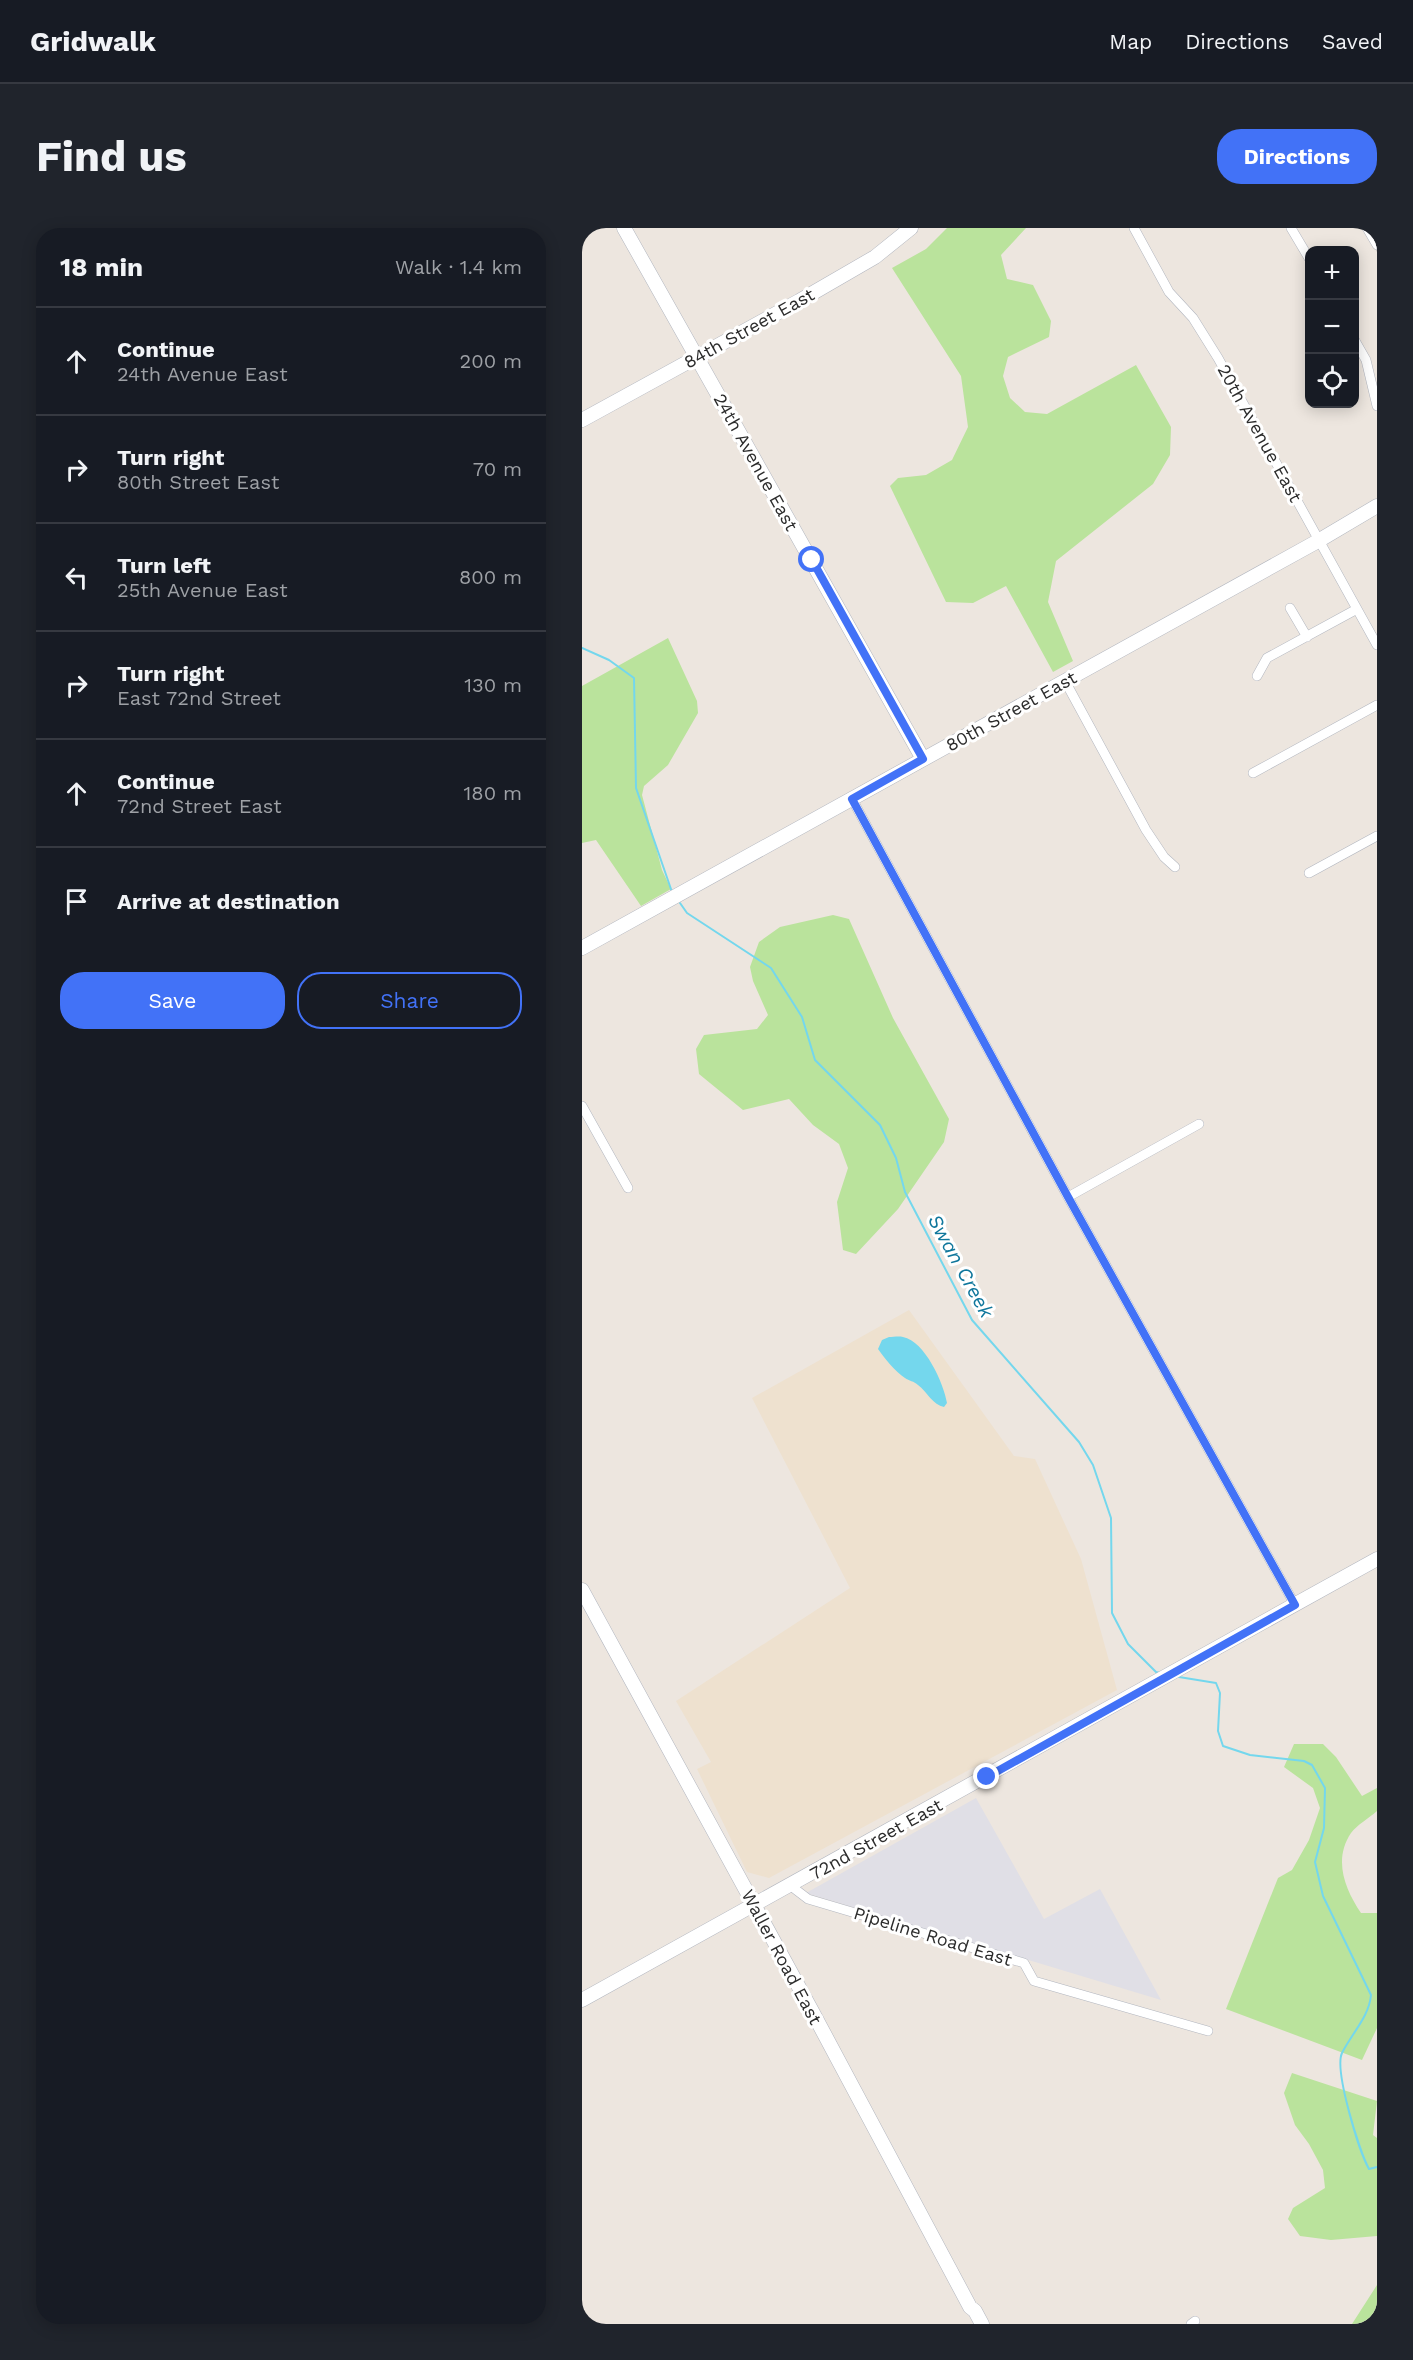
<!DOCTYPE html>
<meta charset="utf-8">
<style>
:root{--surface:#171b24;--page:#20242c;--text:#f1f3f6;--muted:#9ea1a6;--line:#363941;--accent:#4272f7}
body{margin:0;font-family:"Work Sans",sans-serif;background:var(--page);color:var(--text)}
.controls{position:absolute;right:18px;top:18px;display:grid;overflow:hidden;border-radius:12px;box-shadow:0 3px 15px #0003}
.controls button{width:54px;height:54px;display:grid;place-items:center;padding:0;border:0;border-bottom:2px solid var(--line);background:var(--surface);color:var(--text);font:30px sans-serif}
.stop{position:absolute;width:18px;height:18px;margin:-14px;border:4px solid #4272f7;border-radius:50%;background:#fff}
.stop.end{background:#4272f7;border-color:#fff;box-shadow:0 2px 6px #0008}
.list{margin:0;padding:0;list-style:none}
h2{display:flex;justify-content:space-between;align-items:center;height:78px;margin:0;padding:0 24px;font-size:26px}
h2 small{font-size:20px;font-weight:400;color:var(--muted)}
.list li{display:grid;grid-template-columns:39px 1fr auto;gap:18px;align-items:center;box-sizing:border-box;height:108px;padding:0 24px;border-top:2px solid var(--line)}
.list b{display:block;font-size:22px;white-space:nowrap}
.list p{margin:0;font-size:20px;white-space:nowrap;color:var(--muted)}
.list em{font-size:20px;font-style:normal;color:var(--muted)}
.actions{display:flex;gap:12px;padding:18px 24px}
.actions a{flex:1;padding:14px 0;border:2px solid var(--accent);border-radius:24px;text-align:center;font-size:21px;color:var(--accent)}
.actions .main{background:var(--accent);color:#fff}
.icon{flex:none;width:33px;height:33px;fill:none;stroke:currentColor;stroke-width:2;stroke-linecap:round;stroke-linejoin:round}
.map{position:relative;flex:none;width:795px;height:2096px;overflow:hidden;border-radius:24px}
header{display:flex;align-items:center;gap:36px;box-sizing:border-box;height:84px;padding:0 30px;background:var(--surface);border-bottom:2px solid var(--line)}
header strong{font-size:28px}
nav{display:flex;gap:33px;margin-inline-start:auto;font-size:21px}
.intro{display:flex;align-items:center;justify-content:space-between;box-sizing:border-box;height:144px;padding:0 36px}
h1{margin:0;font-size:42px}
.button{padding:15px 27px;border-radius:24px;background:var(--accent);color:#fff;font-size:21px;font-weight:700}
main{display:flex;gap:36px;padding:0 36px}
aside{flex:1;background:var(--surface);border-radius:24px;box-shadow:0 3px 15px #0003}
.map>svg:first-child{display:block}
.industrial{fill:#e0dfe6}
.education{fill:#eee1cf}
.green{fill:#bae39c}
.water{fill:#74d7ed}
.lines{fill:none;stroke-linecap:round;stroke-linejoin:round}
.stream{stroke:#74d7ed;stroke-width:2}
.street-casing{stroke:#b2b6bf;stroke-width:10}
.secondary-casing{stroke:#b2b6bf;stroke-width:15}
.street{stroke:#fff;stroke-width:9}
.secondary{stroke:#fff;stroke-width:14}
.route{stroke:#4272f7;stroke-width:8}
.labels{text-anchor:middle;dominant-baseline:central;stroke-width:6;stroke-linejoin:round;paint-order:stroke}
.street-label{font-size:18px;fill:#2c2c2c;stroke:#fff}
.water-label{font-size:20px;font-style:italic;fill:#10779c;stroke:#fff}
</style>
<header>
<strong>Gridwalk</strong>
<nav><a>Map</a><a>Directions</a><a>Saved</a></nav>
</header>
<div class="intro"><h1>Find us</h1><a class="button">Directions</a></div>
<main>
<aside>
<h2>18 min<small>Walk · 1.4 km</small></h2>
<ul class="list">
<li><svg class="icon" aria-label="ahead" viewBox="0 0 24 24"><path d="M12 20V5M6 11l6-6 6 6"/></svg><div><b>Continue</b><p>24th Avenue East</p></div><em>200 m</em></li>
<li><svg class="icon" aria-label="right" viewBox="0 0 24 24"><path d="M7 20v-9h11M14 6l5 5-5 5"/></svg><div><b>Turn right</b><p>80th Street East</p></div><em>70 m</em></li>
<li><svg class="icon" aria-label="left" viewBox="0 0 24 24"><path d="M17 20v-9H6M10 6l-5 5 5 5"/></svg><div><b>Turn left</b><p>25th Avenue East</p></div><em>800 m</em></li>
<li><svg class="icon" aria-label="right" viewBox="0 0 24 24"><path d="M7 20v-9h11M14 6l5 5-5 5"/></svg><div><b>Turn right</b><p>East 72nd Street</p></div><em>130 m</em></li>
<li><svg class="icon" aria-label="ahead" viewBox="0 0 24 24"><path d="M12 20V5M6 11l6-6 6 6"/></svg><div><b>Continue</b><p>72nd Street East</p></div><em>180 m</em></li>
<li><svg class="icon" aria-label="arrive" viewBox="0 0 24 24"><path d="M6 21V4h12l-3 4 3 4H6"/></svg><div><b>Arrive at destination</b></div></li>
</ul>
<div class="actions"><a class="main">Save</a><a>Share</a></div>
</aside>
<div class="map">
<svg width="795" height="2096" viewBox="0 0 795 2096">
<rect width="100%" height="100%" fill="#ede6df"/>
<path class="industrial" d="M394,1570L462,1691L518,1661L579,1772L224,1665Z"/>
<path class="education" d="M327,1082L432,1228L453,1231L499,1331L535,1462L187,1650L165,1644L115,1541L129,1534L94,1473L268,1360L170,1170Z"/>
<path class="green" d="M365,0H444L419,27L425,51L451,57L469,93L467,109L426,129L421,148L428,170L443,184L465,186L554,137L589,199L588,227L571,256L474,333L466,374L491,433L471,444L424,358L391,375L364,374L308,258L316,250L344,247L370,232L386,199L379,148L310,40L344,21Z
M86,410L115,473L116,485L86,537L62,558L60,567L80,642L89,661L59,678L14,612L0,615V458Z
M251,687L267,691L311,790L367,891L362,914L316,981L274,1026L261,1022L255,974L266,940L257,916L231,897L207,871L161,882L117,846L114,821L122,807L175,801L186,787L171,753L168,739L177,714L198,699Z
M712,1516H741L754,1529L780,1568L795,1560V1583C787,1590 775,1597 769,1605C751,1632 763,1661 779,1685H795V1800L780,1832L644,1781L696,1650L710,1642L727,1612L738,1580L731,1560L702,1539Z
M710,1845L795,1873L791,1907L795,1910V2008L749,2012L718,2008L706,1991L711,1980L743,1960L741,1942L727,1916L713,1897L702,1865Z
M795,2057V2096H770Z"/>
<path class="water" d="M307,1109C311,1109 317,1108 321,1109C343,1113 362,1156 365,1175L362,1179C351,1177 345,1164 336,1157C332,1153 327,1153 323,1150C313,1143 303,1131 296,1121L300,1112Z"/>
<g class="lines">
<path class="stream" d="M0,420L27,432L52,450L54,560L90,664
M98,675L105,685L189,740L220,789L233,832L298,897L314,930L323,964L390,1092L497,1214L511,1237L529,1290L530,1385L546,1416L574,1444L578,1445
M597,1449L634,1455L638,1465L636,1503L641,1518L668,1527L722,1533L730,1537L743,1560L742,1600L733,1634L741,1668L789,1767C787,1789 770,1805 760,1825C752,1842 777,1923 787,1941L795,1939"/>
<defs>
<path id="street" d="M552,0L587,64L611,90L636,130L795,417
M709,0L728,32
M785,0L795,17
M772,111L784,132L795,178
M708,380L725,409
M675,448L685,430L775,381
M483,453L564,602L582,629L593,639
M671,545L795,477
M270,571L486,969L713,1377
M727,645L795,608
M0,878L46,960
M486,969L617,896
M209,1658L226,1671L442,1735L452,1753L626,1803
M609,2096L613,2093"/>
<path id="secondary" d="M42,0L341,531
M0,192L217,73L293,29L329,0
M0,720L736,313L795,278
M0,1362L230,1783L388,2079L393,2083L400,2096
M0,1772L795,1331"/>
</defs>
<use href="#street" class="street-casing"/>
<use href="#secondary" class="secondary-casing"/>
<use href="#street" class="street"/>
<use href="#secondary" class="secondary"/>
</g>
<g class="lines">
<path class="route" d="M230,332L341,531L270,571L486,969L713,1377L405,1549"/>
</g>
<g class="labels">
<g class="street-label">
<text transform="translate(167 100) rotate(-29)">84th Street East</text>
<text transform="translate(678 205) rotate(61)">20th Avenue East</text>
<text transform="translate(174 234) rotate(61)">24th Avenue East</text>
<text transform="translate(429 483) rotate(-29)">80th Street East</text>
<text transform="translate(294 1611) rotate(-29)">72nd Street East</text>
<text transform="translate(351 1708) rotate(17)">Pipeline Road East</text>
<text transform="translate(200 1729) rotate(62)">Waller Road East</text>
</g>
<g class="water-label">
<text transform="translate(379 1038) rotate(61)">Swan Creek</text>
</g>
</g>
</svg>
<div class="controls">
<button>+</button>
<button>−</button>
<button><svg class="icon" aria-label="locate" viewBox="0 0 24 24"><circle cx="12" cy="12" r="6"/><path d="M12 2v4M12 18v4M2 12h4M18 12h4"/></svg></button>
</div>
<div class="stop" style="left:230px;top:332px"></div>
<div class="stop end" style="left:405px;top:1549px"></div>
</div>
</main>
